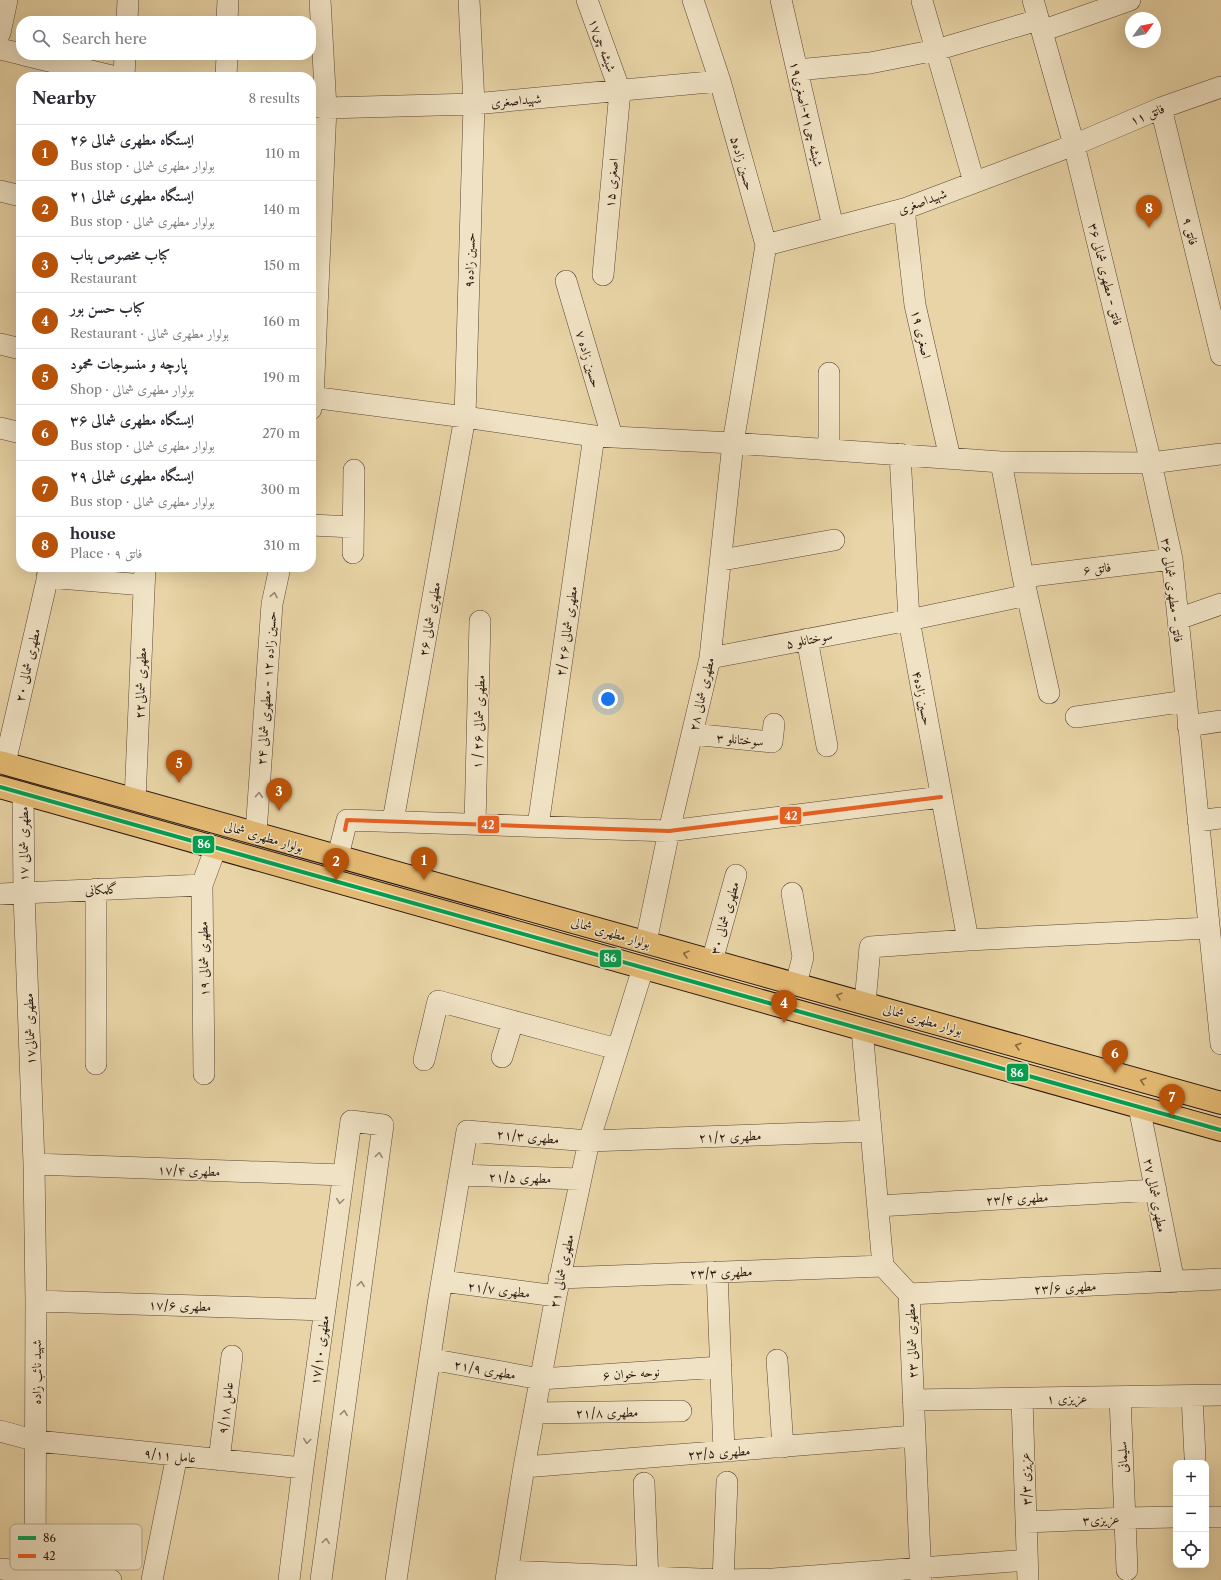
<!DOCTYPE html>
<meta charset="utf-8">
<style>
:root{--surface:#fff;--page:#f2f2f3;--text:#2b2b33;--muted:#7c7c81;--line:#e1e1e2;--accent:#b45309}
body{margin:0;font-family:"Libre Caslon Text",Amiri,serif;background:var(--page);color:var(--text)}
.controls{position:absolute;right:12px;bottom:12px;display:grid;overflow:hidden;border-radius:8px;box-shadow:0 4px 16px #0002}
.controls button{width:36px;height:36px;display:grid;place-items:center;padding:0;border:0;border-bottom:1px solid var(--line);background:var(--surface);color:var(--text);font:20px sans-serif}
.compass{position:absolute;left:1125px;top:12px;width:36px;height:36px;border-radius:50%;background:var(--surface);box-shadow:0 4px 16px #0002;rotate:57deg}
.you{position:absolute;left:608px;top:699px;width:14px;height:14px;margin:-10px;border:3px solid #fff;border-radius:50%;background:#1a73e8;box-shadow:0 0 0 6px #1a73e833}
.badge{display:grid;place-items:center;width:26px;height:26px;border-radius:50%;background:var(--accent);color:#fff;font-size:13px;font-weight:700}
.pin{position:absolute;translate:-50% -33px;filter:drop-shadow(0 1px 2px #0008)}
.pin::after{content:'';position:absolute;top:21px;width:14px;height:12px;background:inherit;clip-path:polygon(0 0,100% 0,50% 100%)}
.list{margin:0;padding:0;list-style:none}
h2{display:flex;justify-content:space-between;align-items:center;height:52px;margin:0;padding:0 16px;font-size:17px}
h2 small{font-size:13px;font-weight:400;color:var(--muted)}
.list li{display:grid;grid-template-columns:26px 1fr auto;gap:12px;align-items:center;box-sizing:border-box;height:56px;padding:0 16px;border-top:1px solid var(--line)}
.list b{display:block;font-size:15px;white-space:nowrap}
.list p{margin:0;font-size:13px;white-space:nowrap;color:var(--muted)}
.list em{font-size:13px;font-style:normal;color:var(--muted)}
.icon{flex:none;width:22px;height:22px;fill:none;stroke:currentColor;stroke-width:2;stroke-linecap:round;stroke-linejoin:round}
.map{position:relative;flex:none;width:1221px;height:1580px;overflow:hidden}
.search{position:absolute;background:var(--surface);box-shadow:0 4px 16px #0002;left:16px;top:16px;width:300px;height:44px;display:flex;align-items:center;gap:10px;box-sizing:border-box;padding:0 14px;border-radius:16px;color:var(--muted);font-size:15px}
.panel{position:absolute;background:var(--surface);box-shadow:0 4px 16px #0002;left:16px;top:72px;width:300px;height:500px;border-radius:16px}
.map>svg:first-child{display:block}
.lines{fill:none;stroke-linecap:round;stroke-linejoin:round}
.minor-casing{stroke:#5a4735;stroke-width:22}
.major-casing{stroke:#2b180f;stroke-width:24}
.minor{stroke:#f0e3c5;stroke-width:21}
.major{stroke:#e4ba73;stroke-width:22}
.bus-1-casing{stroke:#f0e3c5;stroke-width:7}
.bus-2-casing{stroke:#f0e3c5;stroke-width:7}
.bus-1{stroke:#029f4e;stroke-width:4}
.bus-2{stroke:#e86121;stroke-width:4}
.oneway{stroke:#978873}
.oneway2{stroke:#886941}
.labels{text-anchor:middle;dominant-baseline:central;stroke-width:3;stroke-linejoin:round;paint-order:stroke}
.street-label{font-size:13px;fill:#2b180f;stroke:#f0e3c5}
.key{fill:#f0e3c5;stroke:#b5a68e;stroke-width:1}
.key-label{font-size:11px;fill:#2b180f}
.line-badge{stroke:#f0e3c5;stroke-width:1.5}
.badge-label{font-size:11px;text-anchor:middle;font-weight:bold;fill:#fff}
</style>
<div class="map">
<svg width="1221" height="1580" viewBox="0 0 1221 1580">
<rect width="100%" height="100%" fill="#e8d4a6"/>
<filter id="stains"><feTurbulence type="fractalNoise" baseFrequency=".005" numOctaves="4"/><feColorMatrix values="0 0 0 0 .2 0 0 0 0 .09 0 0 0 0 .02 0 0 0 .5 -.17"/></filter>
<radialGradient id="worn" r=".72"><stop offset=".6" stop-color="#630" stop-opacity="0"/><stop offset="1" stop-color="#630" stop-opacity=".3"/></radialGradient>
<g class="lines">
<defs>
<path id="minor" d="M587,0L620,91L603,275
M781,0L833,227
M1033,0L1074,145L1151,463L1172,559L1221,1044
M922,1L974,182
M127,21L128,0
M227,21L228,0
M1053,27L1130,0
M0,33L7,0
M0,49L21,54
M24,55L116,77
M797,70L870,63L936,50L1038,20
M124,77L125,55
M226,77L227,55
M311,106L326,108L474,104L720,81
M1161,108L1221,355
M0,191L21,196
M904,209L915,305L950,458
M766,245L904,209L1074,145L1161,108L1221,87
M566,281L612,436
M0,344L21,349
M829,373V449
M311,397L465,417L594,436L733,443L1001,462L1151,463L1221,454
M311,409L313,398L326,108L320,0
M0,428L21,433
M900,454L909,620L968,940
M1001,462L1023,577L1049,693
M311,525L353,527
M353,553L354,470
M722,560L834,540
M47,577L144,585
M1023,577L1172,559
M1178,619L1221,604
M807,639L827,746
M710,658L909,620L1027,595
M1076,717L1186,701
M1188,726L1221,721
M692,734L772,742L774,724
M5,763L50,567
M23,793L24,894L34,1164L36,1301L35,1580
M135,800L145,567
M393,821L465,417L474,104L469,0
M1198,821L1221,818
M475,824L480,621
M538,826L594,436
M256,833L272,604L280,567
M338,856L347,820L669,831L941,797
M792,893L803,957L796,984
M0,894L202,885
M646,942L669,831L710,658L733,443L766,245L720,81L693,0
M712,961L736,875
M865,1003L870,947L968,940L1208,928
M862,1029L883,1266L909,1294L921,1580
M502,1057L513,1021
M424,1060L438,1001L617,1049
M96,1064V889
M204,1074L202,885L216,847
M1139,1107L1174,1282
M34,1164L343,1175
M460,1175L580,1179
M878,1206L1156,1190
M717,1272L724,1451
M559,1278L883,1266
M442,1281L556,1296
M909,1294L1221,1279
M36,1301L325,1310
M430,1359L540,1379L721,1367
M777,1360L783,1447
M1192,1396L1195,1457
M1120,1397L1127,1570
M1022,1399L1028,1580
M913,1400L1221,1395
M534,1413L681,1411
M0,1431L37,1441L303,1468
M219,1460L232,1356
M524,1467L914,1436
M644,1483L648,1580
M1206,1517H1221
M1026,1522L1125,1518L1176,1517
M0,1569L111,1580
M507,1571L723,1580L773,1579L1027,1560
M152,1580L177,1455
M289,1580L303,1468L351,1121L383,1125L321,1580
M396,1580L439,1298L467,1131L589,1141L871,1131
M506,1580L524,1467L556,1296L589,1141L643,968
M723,1580L727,1482"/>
<path id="major" d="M0,762L1221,1103
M0,787L1221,1130"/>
</defs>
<use href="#minor" class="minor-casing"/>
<use href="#major" class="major-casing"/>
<use href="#minor" class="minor"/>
<use href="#major" class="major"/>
<defs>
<path id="bus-1" d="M0,787L1221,1130"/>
<path id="bus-2" d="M345,830L347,820L669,831L941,797"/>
</defs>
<use href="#bus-1" class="bus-1-casing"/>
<use href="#bus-2" class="bus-2-casing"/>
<use href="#bus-1" class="bus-1"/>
<use href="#bus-2" class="bus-2"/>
</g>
<defs><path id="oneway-chevron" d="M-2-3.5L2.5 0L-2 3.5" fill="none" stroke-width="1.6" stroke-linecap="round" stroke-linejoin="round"/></defs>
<g class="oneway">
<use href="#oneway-chevron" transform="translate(274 595) rotate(-79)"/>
<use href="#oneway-chevron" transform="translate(259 795) rotate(-86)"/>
<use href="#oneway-chevron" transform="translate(379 1155) rotate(-82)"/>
<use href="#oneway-chevron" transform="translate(340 1201) rotate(98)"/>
<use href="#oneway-chevron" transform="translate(361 1284) rotate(-82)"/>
<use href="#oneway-chevron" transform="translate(344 1413) rotate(-82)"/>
<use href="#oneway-chevron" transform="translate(307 1441) rotate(98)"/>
<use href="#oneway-chevron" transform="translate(326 1541) rotate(-82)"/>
</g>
<g class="oneway2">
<use href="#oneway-chevron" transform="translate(686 954) rotate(-165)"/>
<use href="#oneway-chevron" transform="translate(839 996) rotate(-164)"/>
<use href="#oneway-chevron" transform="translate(1018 1046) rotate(-164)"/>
<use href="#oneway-chevron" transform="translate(1143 1081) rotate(-164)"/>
</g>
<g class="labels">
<g class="street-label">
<text transform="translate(603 45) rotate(70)">شیشه چی۱۷</text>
<text transform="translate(516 100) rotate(-5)">شهیداصغری</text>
<text transform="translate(807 114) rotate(77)">شیشه چی۲۱-اصغری۱۹</text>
<text transform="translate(1147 114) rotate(-22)">فاتق ۱۱</text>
<text transform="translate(743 163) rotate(74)">حسین زاده۵</text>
<text transform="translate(611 183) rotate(-85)">اصغری ۱۵</text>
<text transform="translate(922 201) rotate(-20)">شهیداصغری</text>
<text transform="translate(1191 231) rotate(76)">فاتق ۹</text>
<text transform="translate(469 260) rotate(-88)">حسین زاده۹</text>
<text transform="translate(1106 274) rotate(76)">فاتق - مطهری شمالی ۳۶</text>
<text transform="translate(922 334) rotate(77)">اصغری ۱۹</text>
<text transform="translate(589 359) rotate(74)">حسین زاده ۷</text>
<text transform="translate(1097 568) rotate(-7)">فاتق ۶</text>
<text transform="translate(1173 590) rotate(83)">فاتق - مطهری شمالی ۳۶</text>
<text transform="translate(429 619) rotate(-80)">مطهری شمالی ۲۶</text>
<text transform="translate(566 631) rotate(-82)">مطهری شمالی ۲۶ /۲</text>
<text transform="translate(809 639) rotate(-11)">سوختانلو ۵</text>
<text transform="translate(27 665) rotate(-77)">مطهری شمالی ۲۰</text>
<text transform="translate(140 683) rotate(-88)">مطهری شمالی۲۲</text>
<text transform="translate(266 688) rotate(-86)">حسین زاده ۱۲ - مطهری شمالی ۲۴</text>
<text transform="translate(701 694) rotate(-77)">مطهری شمالی ۲۸</text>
<text transform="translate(923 698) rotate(79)">حسین زاده۴</text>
<text transform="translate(478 722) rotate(-88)">مطهری شمالی ۲۶ / ۱</text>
<text transform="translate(740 739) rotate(5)">سوختانلو ۳</text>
<text transform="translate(264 836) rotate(16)">بولوار مطهری شمالی</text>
<text transform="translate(23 844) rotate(-90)">مطهری شمالی ۱۷</text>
<text transform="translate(101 889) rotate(-3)">گلمکانی</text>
<text transform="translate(724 918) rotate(-74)">مطهری شمالی ۳۰</text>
<text transform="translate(611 932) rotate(16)">بولوار مطهری شمالی</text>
<text transform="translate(203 959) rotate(-91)">مطهری شمالی ۱۹</text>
<text transform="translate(923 1019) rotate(16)">بولوار مطهری شمالی</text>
<text transform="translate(29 1029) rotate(-92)">مطهری شمالی۱۷</text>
<text transform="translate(528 1136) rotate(5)">مطهری ۲۱/۳</text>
<text transform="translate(730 1136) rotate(-2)">مطهری ۲۱/۲</text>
<text transform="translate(189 1170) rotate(2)">مطهری ۱۷/۴</text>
<text transform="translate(520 1177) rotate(2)">مطهری ۲۱/۵</text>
<text transform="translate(1156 1195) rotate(79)">مطهری شمالی ۲۷</text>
<text transform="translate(1017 1198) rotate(-3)">مطهری ۲۳/۴</text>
<text transform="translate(561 1271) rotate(-78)">مطهری شمالی ۲۱</text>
<text transform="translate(721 1272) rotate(-2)">مطهری ۲۳/۳</text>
<text transform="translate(1065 1287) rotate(-3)">مطهری ۲۳/۶</text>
<text transform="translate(499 1289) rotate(7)">مطهری ۲۱/۷</text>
<text transform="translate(180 1305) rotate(2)">مطهری ۱۷/۶</text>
<text transform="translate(911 1341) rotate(-92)">مطهری شمالی ۲۳</text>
<text transform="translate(319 1350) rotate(-82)">مطهری ۱۷/۱۰</text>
<text transform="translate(485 1369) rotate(10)">مطهری ۲۱/۹</text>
<text transform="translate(36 1372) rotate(-90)">شهید نائب زاده</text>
<text transform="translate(631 1373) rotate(-4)">نوحه خوان ۶</text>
<text transform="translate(1067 1398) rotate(-1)">عزیزی ۱</text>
<text transform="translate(225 1408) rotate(-83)">عامل ۹/۱۸</text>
<text transform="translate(607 1412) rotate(-1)">مطهری ۲۱/۸</text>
<text transform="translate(719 1452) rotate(-4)">مطهری ۲۳/۵</text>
<text transform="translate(170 1455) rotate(6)">عامل ۹/۱۱</text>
<text transform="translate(1122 1457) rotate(-92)">سلیمانی</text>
<text transform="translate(1025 1479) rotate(-92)">عزیزی ۳/۳</text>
<text transform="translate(1101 1519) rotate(-2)">عزیزی۳</text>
</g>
</g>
<rect x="10" y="1524" width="132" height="46" rx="6" class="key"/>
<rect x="18" y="1536" width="18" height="4" fill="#029f4e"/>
<rect x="18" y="1554" width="18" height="4" fill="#e86121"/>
<g class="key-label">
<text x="43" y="1542">86</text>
<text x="43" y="1560">42</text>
</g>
<g class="line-badge">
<rect x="779" y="806" width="23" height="19" rx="4" fill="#e86121"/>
<rect x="477" y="815" width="23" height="19" rx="4" fill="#e86121"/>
<rect x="192" y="835" width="23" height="19" rx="4" fill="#029f4e"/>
<rect x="599" y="949" width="23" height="19" rx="4" fill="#029f4e"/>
<rect x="1006" y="1063" width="23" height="19" rx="4" fill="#029f4e"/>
</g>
<g class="badge-label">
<text x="791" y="820">42</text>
<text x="488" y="829">42</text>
<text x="204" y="848">86</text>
<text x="610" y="962">86</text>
<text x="1017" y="1077">86</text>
</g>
<rect width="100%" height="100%" filter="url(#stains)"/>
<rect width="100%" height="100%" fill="url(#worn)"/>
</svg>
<div class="controls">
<button>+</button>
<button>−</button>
<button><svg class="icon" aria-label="locate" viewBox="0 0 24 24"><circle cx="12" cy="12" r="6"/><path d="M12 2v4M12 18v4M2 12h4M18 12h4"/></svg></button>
</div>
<svg class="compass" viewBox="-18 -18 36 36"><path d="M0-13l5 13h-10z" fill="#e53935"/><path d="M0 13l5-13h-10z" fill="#7c7c81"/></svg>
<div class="you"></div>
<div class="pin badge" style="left:424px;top:880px">1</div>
<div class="pin badge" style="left:336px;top:881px">2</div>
<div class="pin badge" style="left:279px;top:811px">3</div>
<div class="pin badge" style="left:784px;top:1023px">4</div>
<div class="pin badge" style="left:179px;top:783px">5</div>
<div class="pin badge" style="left:1115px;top:1073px">6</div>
<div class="pin badge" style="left:1172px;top:1117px">7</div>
<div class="pin badge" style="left:1149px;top:228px">8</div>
<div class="search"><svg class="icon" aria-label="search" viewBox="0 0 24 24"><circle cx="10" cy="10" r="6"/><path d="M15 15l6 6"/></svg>Search here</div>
<section class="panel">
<h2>Nearby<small>8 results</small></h2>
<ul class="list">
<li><span class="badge">1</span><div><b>ایستگاه مطهری شمالی ۲۶</b><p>Bus stop · بولوار مطهری شمالی</p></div><em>110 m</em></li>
<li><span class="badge">2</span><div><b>ایستگاه مطهری شمالی ۲۱</b><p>Bus stop · بولوار مطهری شمالی</p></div><em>140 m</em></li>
<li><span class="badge">3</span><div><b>كباب مخصوص بناب</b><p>Restaurant</p></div><em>150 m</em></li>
<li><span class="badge">4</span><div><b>كباب حسن بور</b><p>Restaurant · بولوار مطهری شمالی</p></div><em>160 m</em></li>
<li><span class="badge">5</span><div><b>پارچه و منسوجات محمود</b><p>Shop · بولوار مطهری شمالی</p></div><em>190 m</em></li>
<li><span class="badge">6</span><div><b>ایستگاه مطهری شمالی ۳۶</b><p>Bus stop · بولوار مطهری شمالی</p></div><em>270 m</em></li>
<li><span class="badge">7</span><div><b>ایستگاه مطهری شمالی ۲۹</b><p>Bus stop · بولوار مطهری شمالی</p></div><em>300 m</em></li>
<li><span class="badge">8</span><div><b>house</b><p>Place · فاتق ۹</p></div><em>310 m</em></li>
</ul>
</section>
</div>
